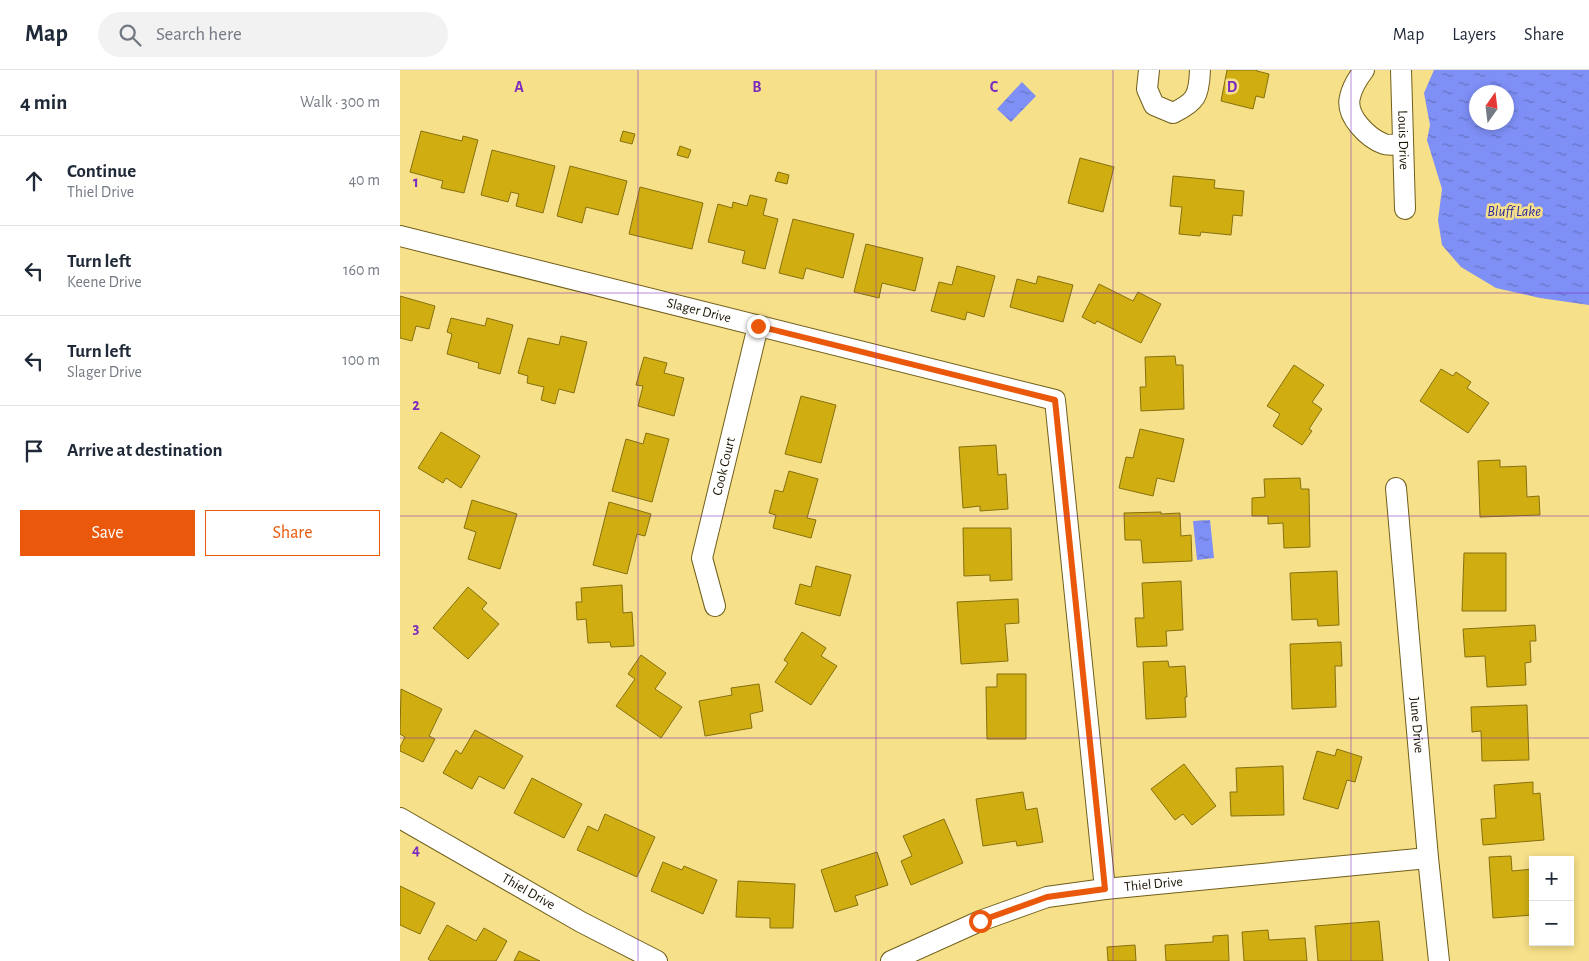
<!DOCTYPE html>
<meta charset="utf-8">
<style>
:root{--surface:#fff;--page:#f2f2f3;--text:#1f2937;--muted:#747a83;--line:#e0e1e3;--accent:#ea580c}
body{margin:0;font-family:"Alegreya Sans",sans-serif;background:var(--page);color:var(--text)}
.controls{position:absolute;right:15px;bottom:15px;display:grid;overflow:hidden;border-radius:0px;box-shadow:0 2px 8px #0003}
.controls button{width:45px;height:45px;display:grid;place-items:center;padding:0;border:0;border-bottom:1px solid var(--line);background:var(--surface);color:var(--text);font:25px sans-serif}
.compass{position:absolute;left:1069px;top:15px;width:45px;height:45px;border-radius:50%;background:var(--surface);box-shadow:0 2px 8px #0003;rotate:14deg}
.stop{position:absolute;width:15px;height:15px;margin:-11px;border:4px solid #ea580c;border-radius:50%;background:#fff}
.stop.end{background:#ea580c;border-color:#fff;box-shadow:0 1px 5px #0008}
.list{margin:0;padding:0;list-style:none}
h2{display:flex;justify-content:space-between;align-items:center;height:65px;margin:0;padding:0 20px;font-size:21px}
h2 small{font-size:16px;font-weight:400;color:var(--muted)}
.list li{display:grid;grid-template-columns:32px 1fr auto;gap:15px;align-items:center;box-sizing:border-box;height:90px;padding:0 20px;border-top:1px solid var(--line)}
.list b{display:block;font-size:19px;white-space:nowrap}
.list p{margin:0;font-size:16px;white-space:nowrap;color:var(--muted)}
.list em{font-size:16px;font-style:normal;color:var(--muted)}
.actions{display:flex;gap:10px;padding:15px 20px}
.actions a{flex:1;padding:11px 0;border:1px solid var(--accent);border-radius:0px;text-align:center;font-size:18px;color:var(--accent)}
.actions .main{background:var(--accent);color:#fff}
.icon{flex:none;width:28px;height:28px;fill:none;stroke:currentColor;stroke-width:2;stroke-linecap:round;stroke-linejoin:round}
.map{position:relative;flex:none;width:1189px;height:891px;overflow:hidden}
header{display:flex;align-items:center;gap:30px;box-sizing:border-box;height:70px;padding:0 25px;background:var(--surface);border-bottom:1px solid var(--line)}
header strong{font-size:24px}
nav{display:flex;gap:28px;margin-inline-start:auto;font-size:18px}
.search{width:350px;height:45px;background:var(--page);display:flex;align-items:center;gap:12px;box-sizing:border-box;padding:0 18px;border-radius:28px;color:var(--muted);font-size:19px}
main{display:flex}
aside{flex:1;background:var(--surface)}
.map>svg:first-child{display:block}
.water{fill:url(#water-ripples);fill-rule:evenodd}
.building{fill:#d0ae12;stroke:#86700e}
.lines{fill:none;stroke-linecap:round;stroke-linejoin:round}
.minor-casing{stroke:#705f1c;stroke-width:22}
.minor{stroke:#fff;stroke-width:20}
.route{stroke:#ea580c;stroke-width:6}
.grid{fill:none;stroke:#7b2cbf;stroke-width:1;stroke-opacity:0.55}
.labels{text-anchor:middle;dominant-baseline:central;stroke-width:5;stroke-linejoin:round;paint-order:stroke}
.street-label{font-size:14px;fill:#1a1300;stroke:#f7e08a}
.water-label{font-size:15px;font-style:italic;fill:#2d29a0;stroke:#f7e08a}
.grid-label{font-size:16px;text-anchor:middle;font-weight:bold;fill:#7b2cbf;stroke:#f7e08a;stroke-width:5;stroke-linejoin:round;paint-order:stroke}
</style>
<header>
<strong>Map</strong>
<div class="search"><svg class="icon" aria-label="search" viewBox="0 0 24 24"><circle cx="10" cy="10" r="6"/><path d="M15 15l6 6"/></svg>Search here</div>
<nav><a>Map</a><a>Layers</a><a>Share</a></nav>
</header>
<main>
<aside>
<h2>4 min<small>Walk · 300 m</small></h2>
<ul class="list">
<li><svg class="icon" aria-label="ahead" viewBox="0 0 24 24"><path d="M12 20V5M6 11l6-6 6 6"/></svg><div><b>Continue</b><p>Thiel Drive</p></div><em>40 m</em></li>
<li><svg class="icon" aria-label="left" viewBox="0 0 24 24"><path d="M17 20v-9H6M10 6l-5 5 5 5"/></svg><div><b>Turn left</b><p>Keene Drive</p></div><em>160 m</em></li>
<li><svg class="icon" aria-label="left" viewBox="0 0 24 24"><path d="M17 20v-9H6M10 6l-5 5 5 5"/></svg><div><b>Turn left</b><p>Slager Drive</p></div><em>100 m</em></li>
<li><svg class="icon" aria-label="arrive" viewBox="0 0 24 24"><path d="M6 21V4h12l-3 4 3 4H6"/></svg><div><b>Arrive at destination</b></div></li>
</ul>
<div class="actions"><a class="main">Save</a><a>Share</a></div>
</aside>
<div class="map">
<svg width="1189" height="891" viewBox="0 0 1189 891">
<defs>
<pattern id="water-ripples" width="26" height="14" patternUnits="userSpaceOnUse" patternTransform="scale(1.25)"><rect width="26" height="14" fill="#7e8ff6"/><path d="M2 4q2-2 4 0t4 0M15 11q2-2 4 0t4 0" fill="none" stroke="#6674c5"/></pattern>
</defs>
<rect width="100%" height="100%" fill="#f7e08a"/>
<path class="water" d="M1034,0H1189V235L1140,228L1096,218L1061,197L1042,175L1038,150L1042,119L1027,70L1030,55L1024,23ZM1106,22V52H1076V22Z
M622,12L636,26L611,52L597,39Z
M810,450L814,488L797,490L793,451Z"/>
<path class="building" d="M827,0H857V1L869,4L864,28L856,26L853,39L821,31Z
M21,61L62,71L63,66L78,70L64,123L41,118L43,111L10,102Z
M223,61L235,64L232,74L220,71Z
M280,76L291,80L288,88L277,85Z
M92,80L155,96L143,143L116,136L119,124L111,122L108,132L81,125Z
M680,88L714,97L703,142L668,133Z
M170,96L227,111L218,145L186,137L182,153L157,146Z
M378,102L389,105L387,114L375,111Z
M773,106L815,110L814,118L844,121L842,146L833,145L831,165L801,162L800,166L779,164L782,137L770,136Z
M240,117L303,133L292,179L229,164Z
M350,125L367,129L363,145L378,149L365,199L342,193L345,181L308,172L318,134L332,138L333,132L347,136Z
M393,149L454,164L443,208L406,198L403,209L379,203Z
M466,174L523,188L515,221L482,213L479,228L454,222Z
M557,196L595,206L584,247L567,242L565,250L531,241L539,212L552,215Z
M638,206L673,215L663,252L610,237L617,209L636,214Z
M699,214L733,231L738,222L761,234L741,273L697,251L695,254L682,247Z
M0,226L35,236L29,259L16,256L12,271L0,268Z
M51,248L85,256L87,248L113,255L100,304L78,298L79,293L47,284L52,264L47,262Z
M161,266L187,272L174,323L159,319L155,334L141,330L144,317L127,313L128,306L118,303L128,268L159,275Z
M775,286L776,295H783L784,339L741,341L740,317H746L745,287Z
M244,287L267,293L264,303L284,308L274,346L238,336L243,316L236,315Z
M894,295L924,315L912,332L922,339L909,359L912,361L902,375L873,356L880,344L867,336Z
M1041,299L1053,306L1056,302L1071,312L1067,318L1089,333L1068,363L1020,331Z
M401,326L436,335L421,393L385,384Z
M740,359L784,369L774,412L757,408L753,426L719,418L726,387L733,388Z
M41,362L80,386L61,418L46,408L43,413L18,398Z
M246,363L269,369L252,432L212,421L226,369L243,374Z
M596,375L598,405L606,404L608,439L580,441V436L563,438L559,377Z
M1100,390V397L1126,396L1127,427L1139,426L1140,445L1080,447L1078,391Z
M389,401L418,409L407,448L416,450L411,468L373,458L376,445L369,443L375,420L383,422Z
M900,408L901,419H909L910,477L884,478L883,453L868,454V446H852V428L865,427L864,409Z
M72,430L117,444L100,499L68,489L76,462L64,458Z
M209,432L251,444L245,466L237,464L227,504L193,495Z
M761,442V444L780,443L781,466L791,465L792,491L743,493L741,470H725L724,443Z
M563,458H611L612,510L590,511V505L564,506Z
M1064,483H1106V541H1062Z
M416,496L451,505L440,546L395,534L400,514L411,517Z
M937,501L939,555L918,556L917,549L892,550L890,503Z
M781,511L783,560L766,561L767,576L737,577L735,548H744L742,513Z
M222,515L223,543L232,542L234,576L211,577L210,572L188,573L186,549L177,550L176,532H182L181,518Z
M68,517L87,533L82,539L99,554L68,589L33,558Z
M618,529L619,553L605,554L608,591L561,594L557,532Z
M1135,555L1136,571H1130L1131,592L1125,593L1126,615L1087,617L1085,586L1065,587L1063,559Z
M402,562L426,578L421,586L437,596L411,635L375,612L388,593L384,590Z
M941,572L942,596H935L936,637L892,639L890,574Z
M241,585L266,603L255,619L282,637L261,668L216,636L235,609L228,604Z
M768,591L769,597L785,596L787,627H785L786,647L746,649L743,592Z
M597,604H626V669H587L586,617H597Z
M359,614L363,641L350,644L352,658L305,666L299,631L332,625L331,618Z
M1,619L42,639L29,666L35,669L23,692L0,681V677L5,667L0,664Z
M1127,635L1129,690L1082,691L1081,661L1072,662L1071,637Z
M75,660L123,686L104,719L79,706L72,719L43,703L56,680L61,684Z
M937,679L962,687L955,712L947,710L938,739L903,729L917,681L935,686Z
M784,694L816,736L792,755L783,744L775,750L751,719Z
M883,696L884,745L831,746L830,722H837L836,698Z
M132,708L182,734L164,768L114,743Z
M1133,712V724L1140,723L1144,770L1083,775L1081,749L1096,748L1094,715Z
M623,722L626,740L637,738L643,772L617,776L616,771L583,776L576,729Z
M205,744L255,767L237,807L177,780L188,756L198,761Z
M544,749L563,793L511,815L501,791L512,786L503,766Z
M477,782L488,815L455,826L458,835L435,842L421,800Z
M1111,786L1112,801L1133,799V845L1093,848L1089,787Z
M263,792L282,800L284,796L317,810L303,844L251,821Z
M338,811L395,814L393,858H370V848L336,847Z
M0,816L35,833L20,864L0,855Z
M979,851L983,891H918L915,856Z
M47,855L76,871L84,858L107,871L96,891H31L28,889Z
M868,860L869,870L905,868L907,891H844L842,862Z
M828,865L829,891H766L765,875L813,872V866Z
M735,875L736,891H708L707,877Z
M119,881L140,891H114Z"/>
<g class="lines">
<defs>
<g id="minor">
<path d="M749,0L747,19L754,35L773,43C796,32 799,26 800,0"/>
<path d="M964,0C958,8 952,17 950,27C945,46 968,68 984,74C989,76 998,74 1003,74"/>
<path id="s1" d="M1001,0L1005,139"/>
<path id="s2" d="M0,166L655,330L705,819"/>
<path id="s3" d="M996,418L1028,788L1039,891"/>
<path id="s4" d="M315,536L302,488L358,256"/>
<path id="s5" d="M0,748L181,852L257,891"/>
<path id="s6" d="M491,891L580,851L647,827L705,819L1028,788"/>
</g>
</defs>
<use href="#minor" class="minor-casing"/>
<use href="#minor" class="minor"/>
</g>
<g class="lines">
<path class="route" d="M358,256L655,330L705,819L647,827L580,851"/>
</g>
<path class="grid" d="M238,0V891M476,0V891M713,0V891M951,0V891M0,223H1189M0,446H1189M0,668H1189"/>
<g class="labels">
<g class="street-label">
<text stroke="none"><textPath href="#s1" startOffset="70">Louis Drive</textPath></text>
<text stroke="none"><textPath href="#s2" startOffset="308">Slager Drive</textPath></text>
<text stroke="none"><textPath href="#s4" startOffset="144">Cook Court</textPath></text>
<text stroke="none"><textPath href="#s3" startOffset="238">June Drive</textPath></text>
<text stroke="none"><textPath href="#s6" startOffset="276">Thiel Drive</textPath></text>
<text stroke="none"><textPath href="#s5" startOffset="148">Thiel Drive</textPath></text>
</g>
<g class="water-label">
<text x="1114" y="141">Bluff Lake</text>
</g>
</g>
<g class="grid-label">
<text x="119" y="22">A</text>
<text x="357" y="22">B</text>
<text x="594" y="22">C</text>
<text x="832" y="22">D</text>
<text x="16" y="117">1</text>
<text x="16" y="340">2</text>
<text x="16" y="563">3</text>
<text x="16" y="785">4</text>
</g>
</svg>
<div class="controls">
<button>+</button>
<button>−</button>
</div>
<svg class="compass" viewBox="-18 -18 36 36"><path d="M0-13l5 13h-10z" fill="#e53935"/><path d="M0 13l5-13h-10z" fill="#747a83"/></svg>
<div class="stop" style="left:580px;top:851px"></div>
<div class="stop end" style="left:358px;top:256px"></div>
</div>
</main>
